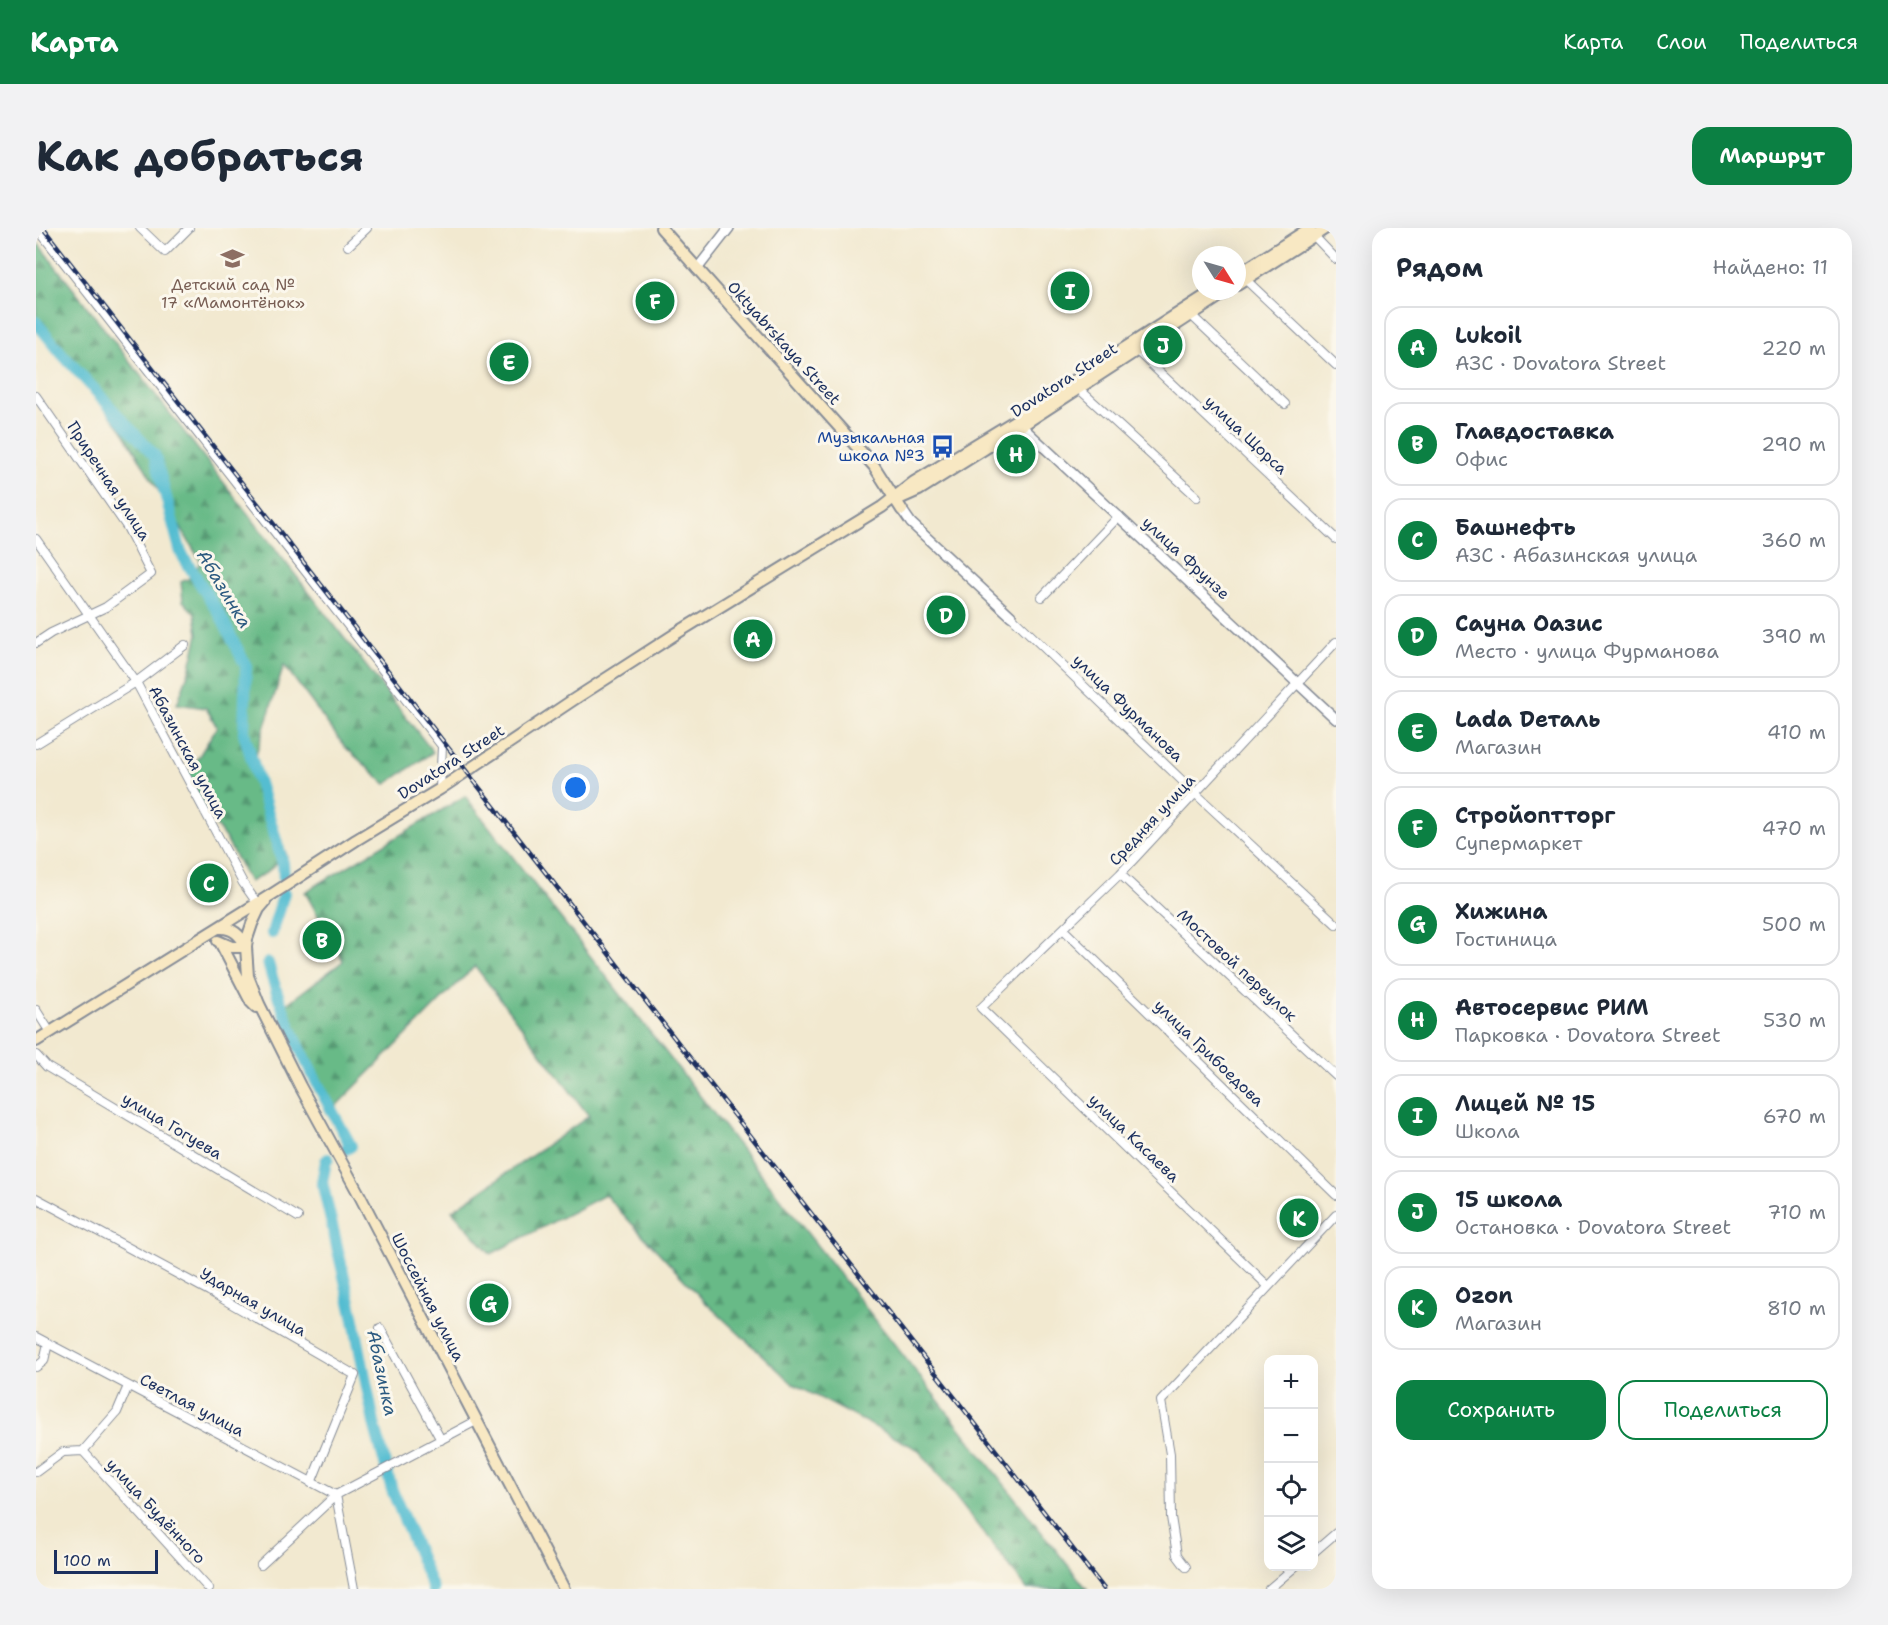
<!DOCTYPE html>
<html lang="ru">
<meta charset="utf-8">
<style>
:root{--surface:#fff;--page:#f2f2f3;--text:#1f2937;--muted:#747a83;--line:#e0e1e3;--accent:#0b8043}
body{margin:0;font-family:"Shantell Sans",sans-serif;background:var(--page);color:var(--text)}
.controls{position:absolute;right:18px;bottom:18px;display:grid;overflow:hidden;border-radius:12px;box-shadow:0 6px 24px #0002}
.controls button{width:54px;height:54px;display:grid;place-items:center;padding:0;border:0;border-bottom:2px solid var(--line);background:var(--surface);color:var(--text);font:30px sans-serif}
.compass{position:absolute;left:1156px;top:18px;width:54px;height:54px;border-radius:50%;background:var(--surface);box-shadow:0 6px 24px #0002;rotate:127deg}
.scale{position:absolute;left:18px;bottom:15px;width:104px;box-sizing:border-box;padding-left:6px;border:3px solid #1b2f5e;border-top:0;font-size:16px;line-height:21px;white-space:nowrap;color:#1b2f5e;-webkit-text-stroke:4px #fbf7ec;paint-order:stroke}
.you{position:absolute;left:540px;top:560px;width:21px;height:21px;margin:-15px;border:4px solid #fff;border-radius:50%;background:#1a73e8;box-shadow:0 0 0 9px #1a73e833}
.badge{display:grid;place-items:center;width:39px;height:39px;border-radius:50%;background:var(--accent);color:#fff;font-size:20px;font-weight:700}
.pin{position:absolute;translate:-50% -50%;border:3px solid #fff;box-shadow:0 2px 6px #0006}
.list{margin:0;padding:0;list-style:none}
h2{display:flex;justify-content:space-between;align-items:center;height:78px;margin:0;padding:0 24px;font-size:26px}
h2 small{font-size:20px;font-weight:400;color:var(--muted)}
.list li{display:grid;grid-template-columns:39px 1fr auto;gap:18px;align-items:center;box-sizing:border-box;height:84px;margin:0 12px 12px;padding:0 12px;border:2px solid var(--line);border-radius:18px}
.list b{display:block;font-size:22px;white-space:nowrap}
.list p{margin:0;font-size:20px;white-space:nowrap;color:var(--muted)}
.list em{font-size:20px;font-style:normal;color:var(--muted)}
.actions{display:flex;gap:12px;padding:18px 24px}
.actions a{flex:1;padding:14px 0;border:2px solid var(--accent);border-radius:18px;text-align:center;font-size:21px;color:var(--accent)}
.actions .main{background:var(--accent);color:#fff}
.icon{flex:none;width:33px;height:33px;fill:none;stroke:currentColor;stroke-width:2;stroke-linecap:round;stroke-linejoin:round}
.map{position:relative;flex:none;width:1300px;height:1361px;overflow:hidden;border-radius:18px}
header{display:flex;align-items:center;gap:36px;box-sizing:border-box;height:84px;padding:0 30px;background:var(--accent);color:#fff}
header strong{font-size:28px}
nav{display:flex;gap:33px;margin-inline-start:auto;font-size:21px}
.intro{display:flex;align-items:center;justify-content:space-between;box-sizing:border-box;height:144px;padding:0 36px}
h1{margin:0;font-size:42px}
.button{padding:15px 27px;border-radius:18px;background:var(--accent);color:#fff;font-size:21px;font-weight:700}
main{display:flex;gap:36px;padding:0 36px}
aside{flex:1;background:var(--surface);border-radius:18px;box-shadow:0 6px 24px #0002}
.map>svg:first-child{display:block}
.forest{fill:url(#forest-firs);stroke:#417472;stroke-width:1.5}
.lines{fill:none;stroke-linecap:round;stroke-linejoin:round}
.river{stroke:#54bdd1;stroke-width:12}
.minor-casing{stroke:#868c97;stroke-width:10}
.tertiary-casing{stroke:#868c97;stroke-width:12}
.secondary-casing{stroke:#868c97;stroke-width:14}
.minor{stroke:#fff;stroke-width:8}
.tertiary{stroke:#fff;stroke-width:9}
.secondary{stroke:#f8e8c3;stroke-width:10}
.rail-casing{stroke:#1b2f5e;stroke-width:4.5}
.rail{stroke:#fbf7ec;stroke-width:2;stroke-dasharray:7;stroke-linecap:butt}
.labels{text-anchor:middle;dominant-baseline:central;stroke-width:6;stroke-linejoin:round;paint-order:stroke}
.education-label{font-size:16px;fill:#785e54;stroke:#fbf7ec}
.street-label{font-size:16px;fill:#1b2f5e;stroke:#fbf7ec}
.transit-label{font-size:16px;fill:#164399;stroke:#fbf7ec;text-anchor:end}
.water-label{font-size:18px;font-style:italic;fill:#2c5a80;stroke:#fbf7ec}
</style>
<header>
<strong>Карта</strong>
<nav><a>Карта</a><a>Слои</a><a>Поделиться</a></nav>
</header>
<div class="intro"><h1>Как добраться</h1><a class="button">Маршрут</a></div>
<main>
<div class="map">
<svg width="1300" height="1361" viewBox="0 0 1300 1361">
<defs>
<pattern id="forest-firs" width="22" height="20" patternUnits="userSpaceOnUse" patternTransform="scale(1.5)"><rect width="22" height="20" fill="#67ba87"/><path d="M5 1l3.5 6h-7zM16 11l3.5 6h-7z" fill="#549872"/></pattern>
</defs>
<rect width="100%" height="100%" fill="#fbf7ec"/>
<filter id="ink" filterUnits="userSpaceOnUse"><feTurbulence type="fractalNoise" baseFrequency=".0167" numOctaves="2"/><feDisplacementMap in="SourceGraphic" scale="12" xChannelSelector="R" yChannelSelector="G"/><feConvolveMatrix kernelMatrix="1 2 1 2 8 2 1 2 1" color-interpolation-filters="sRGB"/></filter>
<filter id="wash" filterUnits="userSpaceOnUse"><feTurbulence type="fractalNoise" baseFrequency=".008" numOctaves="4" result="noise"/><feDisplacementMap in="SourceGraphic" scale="24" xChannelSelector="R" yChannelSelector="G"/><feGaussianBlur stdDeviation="1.35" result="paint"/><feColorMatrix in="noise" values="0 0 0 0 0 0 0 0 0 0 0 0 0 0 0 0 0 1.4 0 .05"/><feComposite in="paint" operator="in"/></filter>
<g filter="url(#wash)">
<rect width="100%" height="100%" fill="#f2e9d0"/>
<path class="forest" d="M0,13L397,524L350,556L309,519L248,437L220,526L235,589L251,628L228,646L213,654L190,611L166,579L152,546L181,499L170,480L141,476L153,443L162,406L159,386L147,373L145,354L152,351L165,334L87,203L0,94Z
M429,568L1007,1306L1051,1361H991L883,1222L757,1156L669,1074L569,967L455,1026L416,983L553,888L439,738L298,880L248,778L307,733L269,664Z"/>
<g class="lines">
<path class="river" d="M0,94L26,126L119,228L145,325L184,387L210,438L208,505L247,635L248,652
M236,705L248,665
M232,735C249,800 283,859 315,918L310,921
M292,931L290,933L286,954L317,1087L338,1195L356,1262L397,1361"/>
</g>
</g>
<g filter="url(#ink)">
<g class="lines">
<defs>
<path id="minor" d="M1,0L406,518L404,561
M104,0L129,24L153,0
M1278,8L1300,31
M312,18L331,0
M1209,51L1300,137
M1155,87L1249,176
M1101,123L1300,311
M1042,160L1161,269
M0,168L91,299L115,346L70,379L15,405L0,415
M0,311L100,454L207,655L221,675
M1006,369L1083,288
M975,388L1160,566L1300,696
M0,516L100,454L149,417
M1084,646L1300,848
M1028,702L1300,967
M0,782L14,804
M0,827L11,839L262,989
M0,970L173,1063L319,1147L275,1255
M1232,1058L945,780L1084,646L1300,414
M344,1100L405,1212
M0,1109L300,1267
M0,1139L8,1133L12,1115
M47,1223L173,1361
M0,1244L27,1224L47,1223L81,1184L92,1158
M300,1267L318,1361
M1278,1324L1300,1305
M225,1337L300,1267L440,1193
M1150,1339L1141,1327L1135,1289L1134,1226L1125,1173L1300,987
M1233,1361L1260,1338"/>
<path id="tertiary" d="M661,41L693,0
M981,194L1300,491
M866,282L875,295L975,388"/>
<path id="secondary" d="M625,0L838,238L866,282
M1201,47L1274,0
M1201,57L1290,0
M865,270L883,262L985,198L1192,63
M229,674L223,681L216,696L211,711L210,719L212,748L223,776L264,858L324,968L528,1361
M183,700C196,699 205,707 210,719
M182,713L196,719H210
M184,714L215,774L220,779
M0,813L238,665L320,612L404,561L537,472L641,405L846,279L878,254L980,192L999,178L1177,63"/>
</defs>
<use href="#minor" class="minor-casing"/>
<use href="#tertiary" class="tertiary-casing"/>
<use href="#secondary" class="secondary-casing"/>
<use href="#minor" class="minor"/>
<use href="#tertiary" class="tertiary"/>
<use href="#secondary" class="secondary"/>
<defs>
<path id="rail" d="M7,0L1068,1361"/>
</defs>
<use href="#rail" class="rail-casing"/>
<use href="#rail" class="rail"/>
</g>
</g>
<defs>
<symbol id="school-bare" viewBox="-9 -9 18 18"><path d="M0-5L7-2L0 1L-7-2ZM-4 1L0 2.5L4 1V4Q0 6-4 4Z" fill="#8d6e63" stroke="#fbf7ec" stroke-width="2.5" paint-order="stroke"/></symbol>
<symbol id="bus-bare" viewBox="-9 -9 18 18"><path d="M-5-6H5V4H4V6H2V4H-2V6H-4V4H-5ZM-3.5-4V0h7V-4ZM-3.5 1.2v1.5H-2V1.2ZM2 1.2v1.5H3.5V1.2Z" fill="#1a4fb4" stroke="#fbf7ec" stroke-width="2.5" paint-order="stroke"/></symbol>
</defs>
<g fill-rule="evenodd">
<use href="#school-bare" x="180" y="14" width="33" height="33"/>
<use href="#bus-bare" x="890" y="202" width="33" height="33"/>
</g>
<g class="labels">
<g class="education-label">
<text x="197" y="56">Детский сад №<tspan x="197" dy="18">17 «Мамонтёнок»</tspan></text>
</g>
<g class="street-label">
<text transform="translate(748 115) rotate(48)">Oktyabrskaya Street</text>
<text transform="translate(1028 152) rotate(-33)">Dovatora Street</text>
<text transform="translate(1210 207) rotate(43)">улица Щорса</text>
<text transform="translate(73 253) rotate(57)">Приречная улица</text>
<text transform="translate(1150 330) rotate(43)">улица Фрунзе</text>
<text transform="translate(1092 480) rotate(44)">улица Фурманова</text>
<text transform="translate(152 524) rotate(62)">Абазинская улица</text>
<text transform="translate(415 534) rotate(-33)">Dovatora Street</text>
<text transform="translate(1116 592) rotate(-47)">Средняя улица</text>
<text transform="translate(1201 737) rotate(43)">Мостовой переулок</text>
<text transform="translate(1173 825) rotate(44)">улица Грибоедова</text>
<text transform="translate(136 898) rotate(31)">улица Гогуева</text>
<text transform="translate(1098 910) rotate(44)">улица Касаева</text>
<text transform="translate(392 1069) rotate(63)">Шоссейная улица</text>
<text transform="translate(217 1074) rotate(30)">Ударная улица</text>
<text transform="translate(156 1177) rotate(28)">Светлая улица</text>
<text transform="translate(120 1283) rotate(47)">улица Будённого</text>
</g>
<g class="transit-label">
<text x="889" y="209">Музыкальная<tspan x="889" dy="18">школа №3</tspan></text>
</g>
<g class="water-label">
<text transform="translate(188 361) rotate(59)">Абазинка</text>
<text transform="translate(346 1145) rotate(78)">Абазинка</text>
</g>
</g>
</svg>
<div class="controls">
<button>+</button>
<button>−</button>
<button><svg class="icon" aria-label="locate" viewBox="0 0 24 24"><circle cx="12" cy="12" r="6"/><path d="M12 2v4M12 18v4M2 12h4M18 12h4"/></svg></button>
<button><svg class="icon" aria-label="layers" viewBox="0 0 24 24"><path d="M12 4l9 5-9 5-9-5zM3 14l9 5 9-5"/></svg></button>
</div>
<svg class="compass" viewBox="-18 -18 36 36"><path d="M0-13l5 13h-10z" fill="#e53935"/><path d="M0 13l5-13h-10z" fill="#747a83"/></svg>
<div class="scale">100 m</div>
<div class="you"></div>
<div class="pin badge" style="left:717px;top:411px">A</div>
<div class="pin badge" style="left:286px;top:712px">B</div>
<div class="pin badge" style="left:173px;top:655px">C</div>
<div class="pin badge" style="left:910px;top:387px">D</div>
<div class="pin badge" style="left:473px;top:134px">E</div>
<div class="pin badge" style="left:619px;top:73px">F</div>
<div class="pin badge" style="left:453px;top:1075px">G</div>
<div class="pin badge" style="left:980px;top:226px">H</div>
<div class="pin badge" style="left:1034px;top:63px">I</div>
<div class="pin badge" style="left:1127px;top:117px">J</div>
<div class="pin badge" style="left:1263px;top:990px">K</div>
</div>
<aside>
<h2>Рядом<small>Найдено: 11</small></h2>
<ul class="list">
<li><span class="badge">A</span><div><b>Lukoil</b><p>АЗС · Dovatora Street</p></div><em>220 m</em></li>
<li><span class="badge">B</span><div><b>Главдоставка</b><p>Офис</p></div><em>290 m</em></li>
<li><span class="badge">C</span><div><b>Башнефть</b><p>АЗС · Абазинская улица</p></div><em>360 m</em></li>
<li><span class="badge">D</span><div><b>Сауна Оазис</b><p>Место · улица Фурманова</p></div><em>390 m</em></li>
<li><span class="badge">E</span><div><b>Lada Dеталь</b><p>Магазин</p></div><em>410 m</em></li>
<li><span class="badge">F</span><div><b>Стройоптторг</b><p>Супермаркет</p></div><em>470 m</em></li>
<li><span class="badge">G</span><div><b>Хижина</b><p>Гостиница</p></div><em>500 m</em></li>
<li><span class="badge">H</span><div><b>Автосервис РИМ</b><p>Парковка · Dovatora Street</p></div><em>530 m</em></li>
<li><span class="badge">I</span><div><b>Лицей № 15</b><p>Школа</p></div><em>670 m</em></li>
<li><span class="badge">J</span><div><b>15 школа</b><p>Остановка · Dovatora Street</p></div><em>710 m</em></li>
<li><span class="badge">K</span><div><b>Ozon</b><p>Магазин</p></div><em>810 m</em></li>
</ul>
<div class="actions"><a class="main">Сохранить</a><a>Поделиться</a></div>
</aside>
</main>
